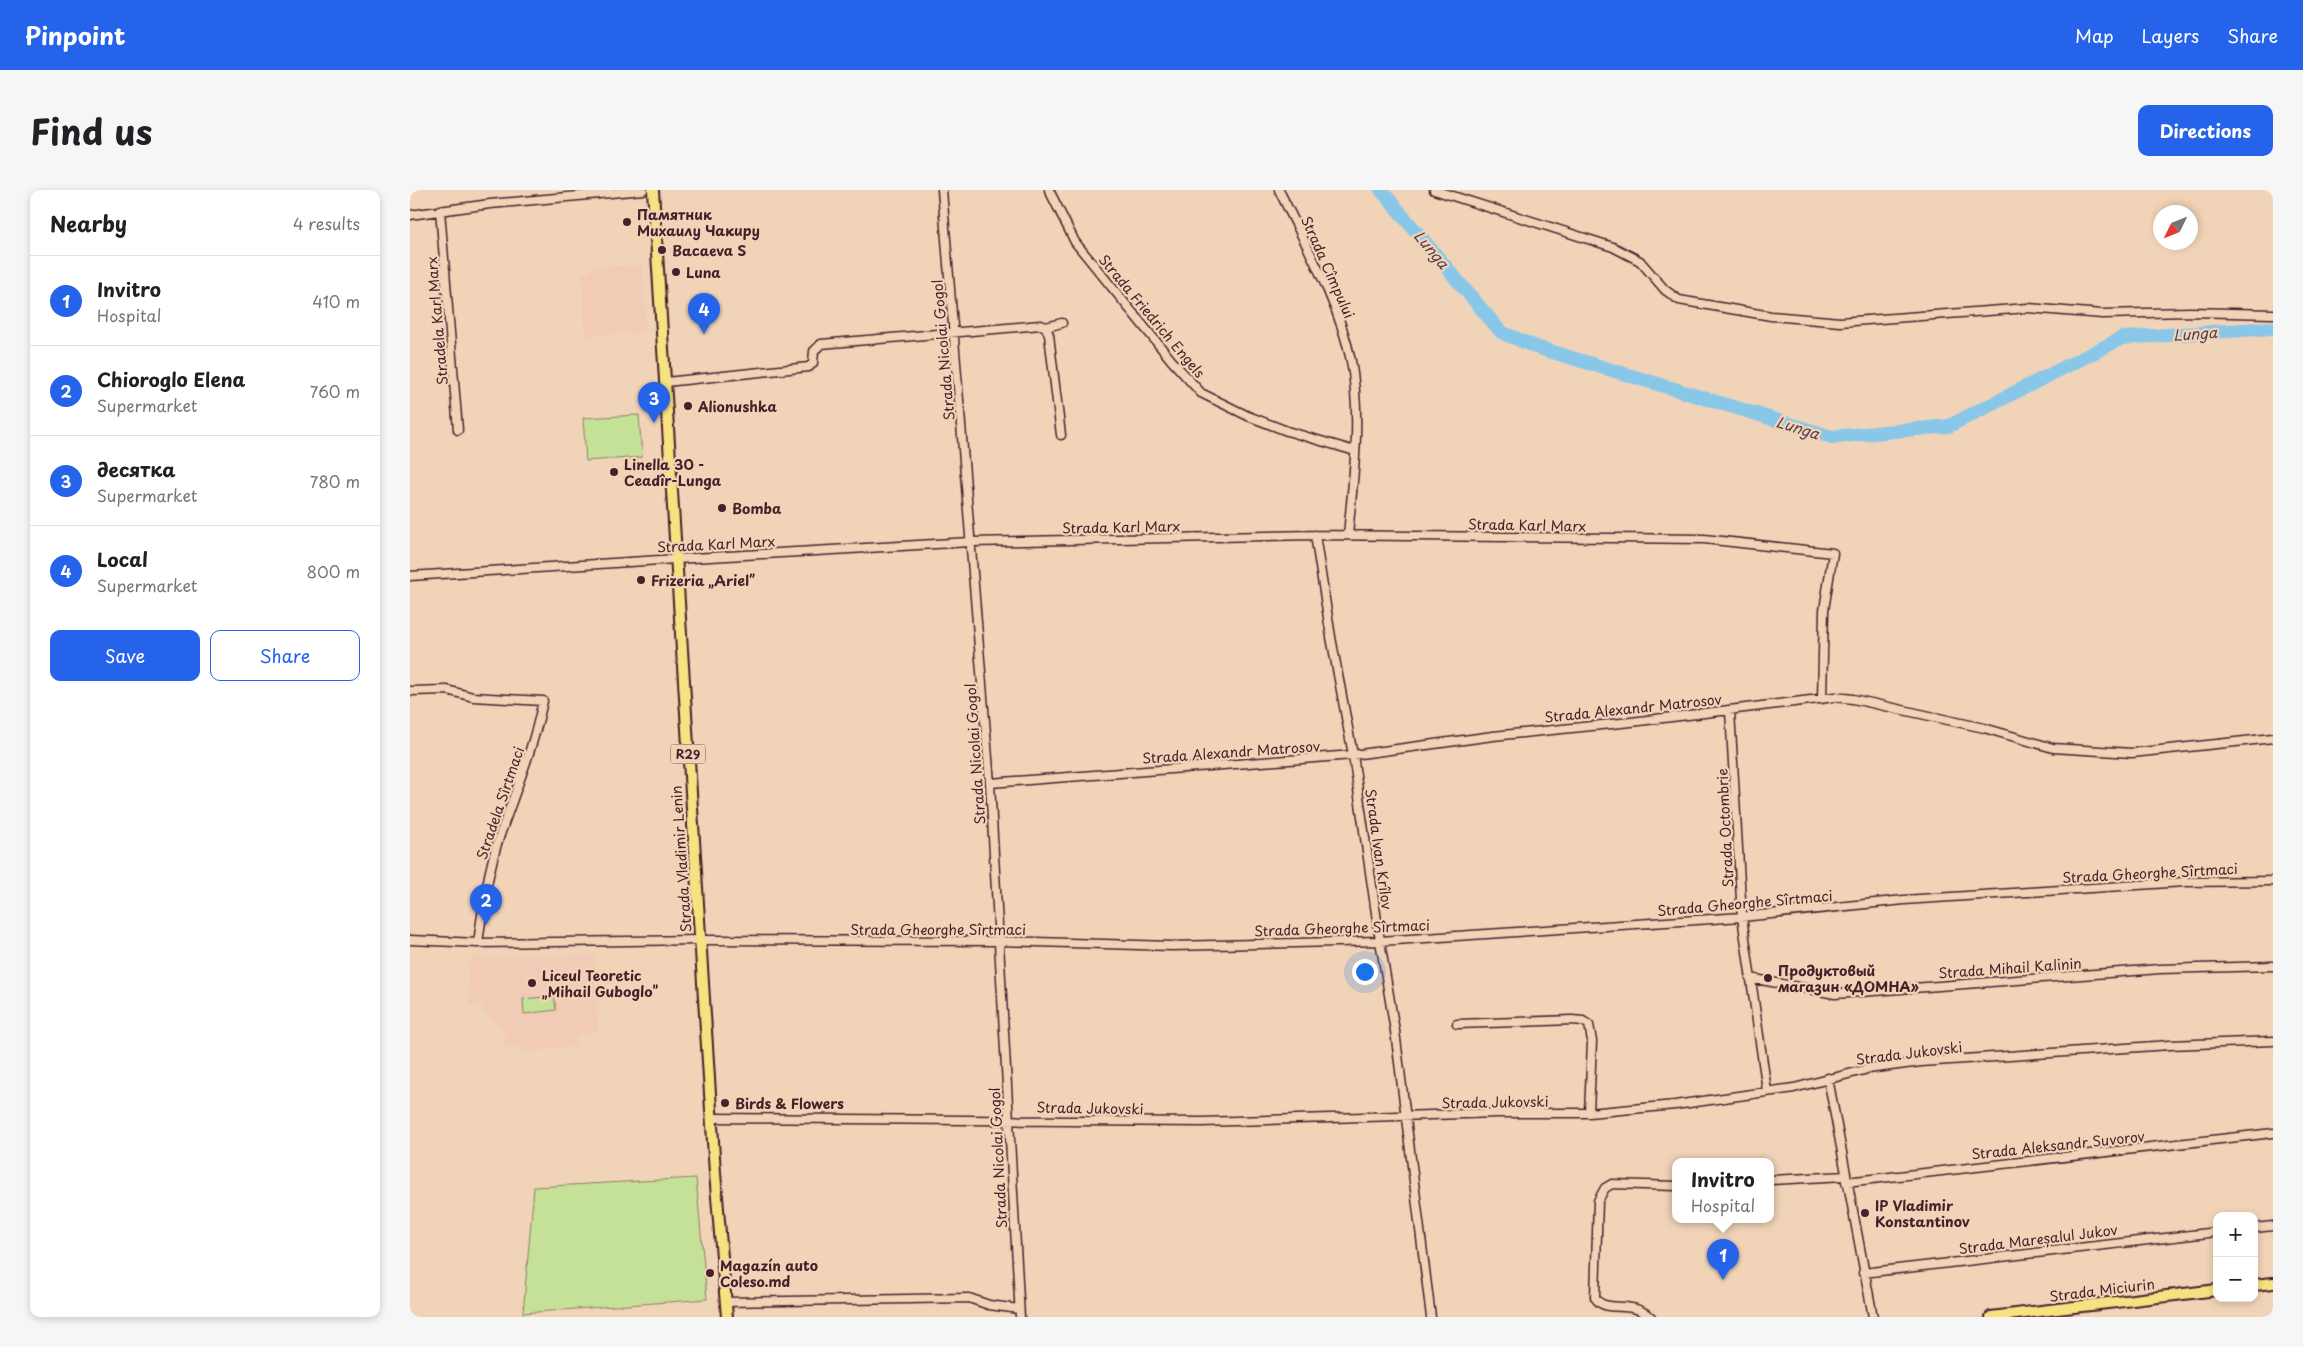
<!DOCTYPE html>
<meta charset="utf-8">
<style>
:root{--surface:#fff;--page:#f6f6f6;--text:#202124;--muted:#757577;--line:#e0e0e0;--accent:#2563eb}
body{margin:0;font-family:"Playpen Sans",sans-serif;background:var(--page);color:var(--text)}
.controls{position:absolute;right:15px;bottom:15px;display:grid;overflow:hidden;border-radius:10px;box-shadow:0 2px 8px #0003}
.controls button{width:45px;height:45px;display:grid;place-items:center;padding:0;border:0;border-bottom:1px solid var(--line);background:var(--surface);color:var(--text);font:25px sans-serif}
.compass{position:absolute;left:1743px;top:15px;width:45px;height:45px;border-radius:50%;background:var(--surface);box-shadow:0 2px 8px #0003;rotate:227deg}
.you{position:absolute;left:954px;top:781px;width:18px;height:18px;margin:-12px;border:4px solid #fff;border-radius:50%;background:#1a73e8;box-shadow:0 0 0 8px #1a73e833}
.badge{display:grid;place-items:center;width:32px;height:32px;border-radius:50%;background:var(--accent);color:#fff;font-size:16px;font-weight:700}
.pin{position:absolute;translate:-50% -41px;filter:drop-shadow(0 1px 2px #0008)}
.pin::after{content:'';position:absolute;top:26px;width:18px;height:15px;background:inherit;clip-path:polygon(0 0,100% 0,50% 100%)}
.popup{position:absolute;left:1262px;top:968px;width:102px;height:65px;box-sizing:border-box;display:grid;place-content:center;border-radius:10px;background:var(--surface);filter:drop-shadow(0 1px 4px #0005);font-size:16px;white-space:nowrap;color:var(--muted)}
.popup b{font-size:19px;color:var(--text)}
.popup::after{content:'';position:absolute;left:50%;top:100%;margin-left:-10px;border:10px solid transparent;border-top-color:var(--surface)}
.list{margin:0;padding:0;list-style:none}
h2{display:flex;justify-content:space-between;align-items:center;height:65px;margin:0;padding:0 20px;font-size:21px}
h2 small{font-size:16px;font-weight:400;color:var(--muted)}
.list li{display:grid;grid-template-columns:32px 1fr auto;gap:15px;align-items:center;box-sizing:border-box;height:90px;padding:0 20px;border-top:1px solid var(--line)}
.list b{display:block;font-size:19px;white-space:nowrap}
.list p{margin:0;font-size:16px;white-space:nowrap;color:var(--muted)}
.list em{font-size:16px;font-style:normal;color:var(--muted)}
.actions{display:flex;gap:10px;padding:15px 20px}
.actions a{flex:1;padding:11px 0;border:1px solid var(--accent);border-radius:10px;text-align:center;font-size:18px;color:var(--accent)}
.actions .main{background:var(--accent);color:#fff}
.map{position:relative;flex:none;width:1863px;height:1127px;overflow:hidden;border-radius:10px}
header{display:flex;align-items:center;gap:30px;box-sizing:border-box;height:70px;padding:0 25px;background:var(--accent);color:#fff}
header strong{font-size:24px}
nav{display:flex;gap:28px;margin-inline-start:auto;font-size:18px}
.intro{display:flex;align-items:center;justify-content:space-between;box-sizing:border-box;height:120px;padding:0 30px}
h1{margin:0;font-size:35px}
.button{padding:12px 22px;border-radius:10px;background:var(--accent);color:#fff;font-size:18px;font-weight:700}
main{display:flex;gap:30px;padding:0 30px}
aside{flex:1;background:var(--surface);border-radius:10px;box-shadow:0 2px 8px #0003}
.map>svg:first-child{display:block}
.built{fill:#f2cbb6}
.green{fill:#c5e198;stroke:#888062}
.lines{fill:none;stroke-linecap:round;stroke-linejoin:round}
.river{stroke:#89c7e9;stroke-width:14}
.minor-casing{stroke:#4a1f2b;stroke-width:11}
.major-casing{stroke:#4a1f2b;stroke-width:14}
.minor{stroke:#f1d4b8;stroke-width:8}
.major{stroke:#f7e281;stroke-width:10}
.poi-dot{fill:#4a1f2b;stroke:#f1d4b8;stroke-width:2}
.labels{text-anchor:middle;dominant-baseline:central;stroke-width:4.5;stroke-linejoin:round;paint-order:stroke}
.shield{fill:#f1d4b8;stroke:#7c5555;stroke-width:1}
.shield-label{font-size:12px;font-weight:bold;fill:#4a1f2b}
.poi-label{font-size:14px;font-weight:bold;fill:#4a1f2b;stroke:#f1d4b8;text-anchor:start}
.street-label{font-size:14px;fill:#4a1f2b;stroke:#f1d4b8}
.water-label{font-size:15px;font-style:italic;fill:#574151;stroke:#f1d4b8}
</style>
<header>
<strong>Pinpoint</strong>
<nav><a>Map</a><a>Layers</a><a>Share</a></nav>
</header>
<div class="intro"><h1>Find us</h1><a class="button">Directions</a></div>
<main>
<aside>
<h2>Nearby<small>4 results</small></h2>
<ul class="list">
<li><span class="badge">1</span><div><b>Invitro</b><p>Hospital</p></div><em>410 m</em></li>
<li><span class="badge">2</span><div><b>Chioroglo Elena</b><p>Supermarket</p></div><em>760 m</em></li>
<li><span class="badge">3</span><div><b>десятка</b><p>Supermarket</p></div><em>780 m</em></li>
<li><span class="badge">4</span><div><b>Local</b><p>Supermarket</p></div><em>800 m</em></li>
</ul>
<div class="actions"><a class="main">Save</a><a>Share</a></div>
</aside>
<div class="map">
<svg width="1863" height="1127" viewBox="0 0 1863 1127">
<rect width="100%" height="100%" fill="#f1d4b8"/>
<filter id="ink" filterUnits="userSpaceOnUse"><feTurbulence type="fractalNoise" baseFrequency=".02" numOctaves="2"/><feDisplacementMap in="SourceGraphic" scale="10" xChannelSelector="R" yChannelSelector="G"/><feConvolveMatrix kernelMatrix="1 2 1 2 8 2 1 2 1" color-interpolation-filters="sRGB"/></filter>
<g filter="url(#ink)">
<path class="built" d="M233,75L237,142L175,146L172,84L176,83L182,77Z
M185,764L188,842L167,845L168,857L114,862V857L95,858L94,842L72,820L71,814L59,815L58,772L63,767Z"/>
<path class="green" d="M229,225L232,267L176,271L173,228Z
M144,806L146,820L114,824L113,809Z
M286,988L297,1109L113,1123L124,997Z"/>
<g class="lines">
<path class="river" d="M971,0L1091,142L1126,157L1422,247L1539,236L1712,148L1863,138"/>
<defs>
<path id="minor" d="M532,0L580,593L610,1127
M639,0L665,52L762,171L791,203L838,226L877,241L945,261
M869,0C895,54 929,112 941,171C952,228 943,289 938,345
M1024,0L1203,57L1230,71L1255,100L1269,110L1361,126L1430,132L1618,118L1692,124L1780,122L1863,124
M30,20L48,240
M0,25L80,14L233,0
M636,137L639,145L651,245
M256,192L399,177L403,173L404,161L411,154L631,135L636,137L652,133
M905,345L921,447L943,565L970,751L985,841L1021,1127
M0,386L266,369L560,352L905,345L1294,349L1423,363L1414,420L1412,509
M0,501L37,500L63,507L133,511C123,559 106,599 90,645C78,680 73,717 68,753
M1320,521L1332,727L1357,901
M580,593L943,565L1083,546L1221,532L1425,507L1443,509L1574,538L1643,558L1722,563L1863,548
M0,750L68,753L290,750L588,751L762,756L970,751L1332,727L1494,710L1774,692L1863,691
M1340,788L1425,804L1750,779L1863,776
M1047,834L1162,830L1173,831L1179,835L1182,851L1179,923
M1418,888L1463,1127
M302,928L791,932L1088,923H1179L1265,915L1384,898L1458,879L1511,872L1760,855L1863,851
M1360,990L1435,986
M1436,992L1863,943
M1844,1038L1863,1036
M1453,1083L1807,1042
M315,1112L559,1108L579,1115L609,1119
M1241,1127C1235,1123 1230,1119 1222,1118C1210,1115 1191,1120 1185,1107L1188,1011L1195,998L1202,994L1266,996"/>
<path id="major" d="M243,0L305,983L317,1127
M1844,1095L1863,1093
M1581,1127L1807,1100"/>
</defs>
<use href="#minor" class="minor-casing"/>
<use href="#major" class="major-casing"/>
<use href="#minor" class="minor"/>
<use href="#major" class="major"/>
</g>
</g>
<g class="poi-dot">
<circle cx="217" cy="32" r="5"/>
<circle cx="252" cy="60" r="5"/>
<circle cx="266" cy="82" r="5"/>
<circle cx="278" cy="216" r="5"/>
<circle cx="204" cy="282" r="5"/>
<circle cx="312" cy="318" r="5"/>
<circle cx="231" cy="390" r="5"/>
<circle cx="1358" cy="788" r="5"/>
<circle cx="122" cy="793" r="5"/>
<circle cx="315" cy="913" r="5"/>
<circle cx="1455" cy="1023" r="5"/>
<circle cx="300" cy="1083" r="5"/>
</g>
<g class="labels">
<rect class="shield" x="260.5" y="554.5" width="35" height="19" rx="4"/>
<g class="shield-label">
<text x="278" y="564">R29</text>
</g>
<g class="poi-label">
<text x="227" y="24">Памятник<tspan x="227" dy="16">Михаилу Чакиру</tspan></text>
<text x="262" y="60">Bacaeva S</text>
<text x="276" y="82">Luna</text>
<text x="288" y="216">Alionushka</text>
<text x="214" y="274">Linella 30 -<tspan x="214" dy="16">Ceadîr-Lunga</tspan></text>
<text x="322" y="318">Bomba</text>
<text x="241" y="390">Frizeria „Ariel”</text>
<text x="1368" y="780">Продуктовый<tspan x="1368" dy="16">магазин «ДОМНА»</tspan></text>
<text x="132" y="785">Liceul Teoretic<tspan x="132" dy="16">„Mihail Guboglo”</tspan></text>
<text x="325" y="913">Birds &amp; Flowers</text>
<text x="1465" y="1015">IP Vladimir<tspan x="1465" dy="16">Konstantinov</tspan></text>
<text x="310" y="1075">Magazín auto<tspan x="310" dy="16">Coleso.md</tspan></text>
</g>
<g class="street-label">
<text transform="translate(918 77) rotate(66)">Strada Cîmpului</text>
<text transform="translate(742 126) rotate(50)">Strada Friedrich Engels</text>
<text transform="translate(27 131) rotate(-95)">Stradela Karl Marx</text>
<text transform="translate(533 160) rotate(-95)">Strada Nicolai Gogol</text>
<text transform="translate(1117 335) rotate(1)">Strada Karl Marx</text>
<text transform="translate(711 337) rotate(-1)">Strada Karl Marx</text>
<text transform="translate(306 354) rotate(-3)">Strada Karl Marx</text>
<text transform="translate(1223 518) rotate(-6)">Strada Alexandr Matrosov</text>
<text transform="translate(821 562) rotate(-4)">Strada Alexandr Matrosov</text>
<text transform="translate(565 564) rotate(-94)">Strada Nicolai Gogol</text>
<text transform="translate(90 613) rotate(-71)">Stradela Sîrtmaci</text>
<text transform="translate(1315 638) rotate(-93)">Strada Octombrie</text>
<text transform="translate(969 659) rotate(82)">Strada Ivan Krîlov</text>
<text transform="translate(271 669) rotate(-94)">Strada Vladimir Lenin</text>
<text transform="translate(1740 683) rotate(-3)">Strada Gheorghe Sîrtmaci</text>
<text transform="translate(1335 713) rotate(-5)">Strada Gheorghe Sîrtmaci</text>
<text transform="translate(932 738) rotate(-2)">Strada Gheorghe Sîrtmaci</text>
<text x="528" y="739">Strada Gheorghe Sîrtmaci</text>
<text transform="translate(1600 778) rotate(-4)">Strada Mihail Kalinin</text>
<text transform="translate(1499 863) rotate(-7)">Strada Jukovski</text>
<text transform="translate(1085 912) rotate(-1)">Strada Jukovski</text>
<text transform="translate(680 918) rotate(1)">Strada Jukovski</text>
<text transform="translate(1648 955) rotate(-6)">Strada Aleksandr Suvorov</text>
<text transform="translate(588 968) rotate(-93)">Strada Nicolai Gogol</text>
<text transform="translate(1628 1049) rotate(-7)">Strada Mareșalul Jukov</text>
<text transform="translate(1692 1100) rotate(-7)">Strada Miciurin</text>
</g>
<g class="water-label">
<text transform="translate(1022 59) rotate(50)">Lunga</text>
<text transform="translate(1785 143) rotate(-4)">Lunga</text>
<text transform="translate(1388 237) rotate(17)">Lunga</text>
</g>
</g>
</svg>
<div class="controls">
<button>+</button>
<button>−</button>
</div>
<svg class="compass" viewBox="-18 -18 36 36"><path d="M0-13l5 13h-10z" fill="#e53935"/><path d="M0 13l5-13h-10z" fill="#757577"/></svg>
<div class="you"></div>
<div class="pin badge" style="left:1313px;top:1090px">1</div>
<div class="popup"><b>Invitro</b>Hospital</div>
<div class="pin badge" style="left:76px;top:735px">2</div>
<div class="pin badge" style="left:244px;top:233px">3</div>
<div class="pin badge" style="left:294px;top:144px">4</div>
</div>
</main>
